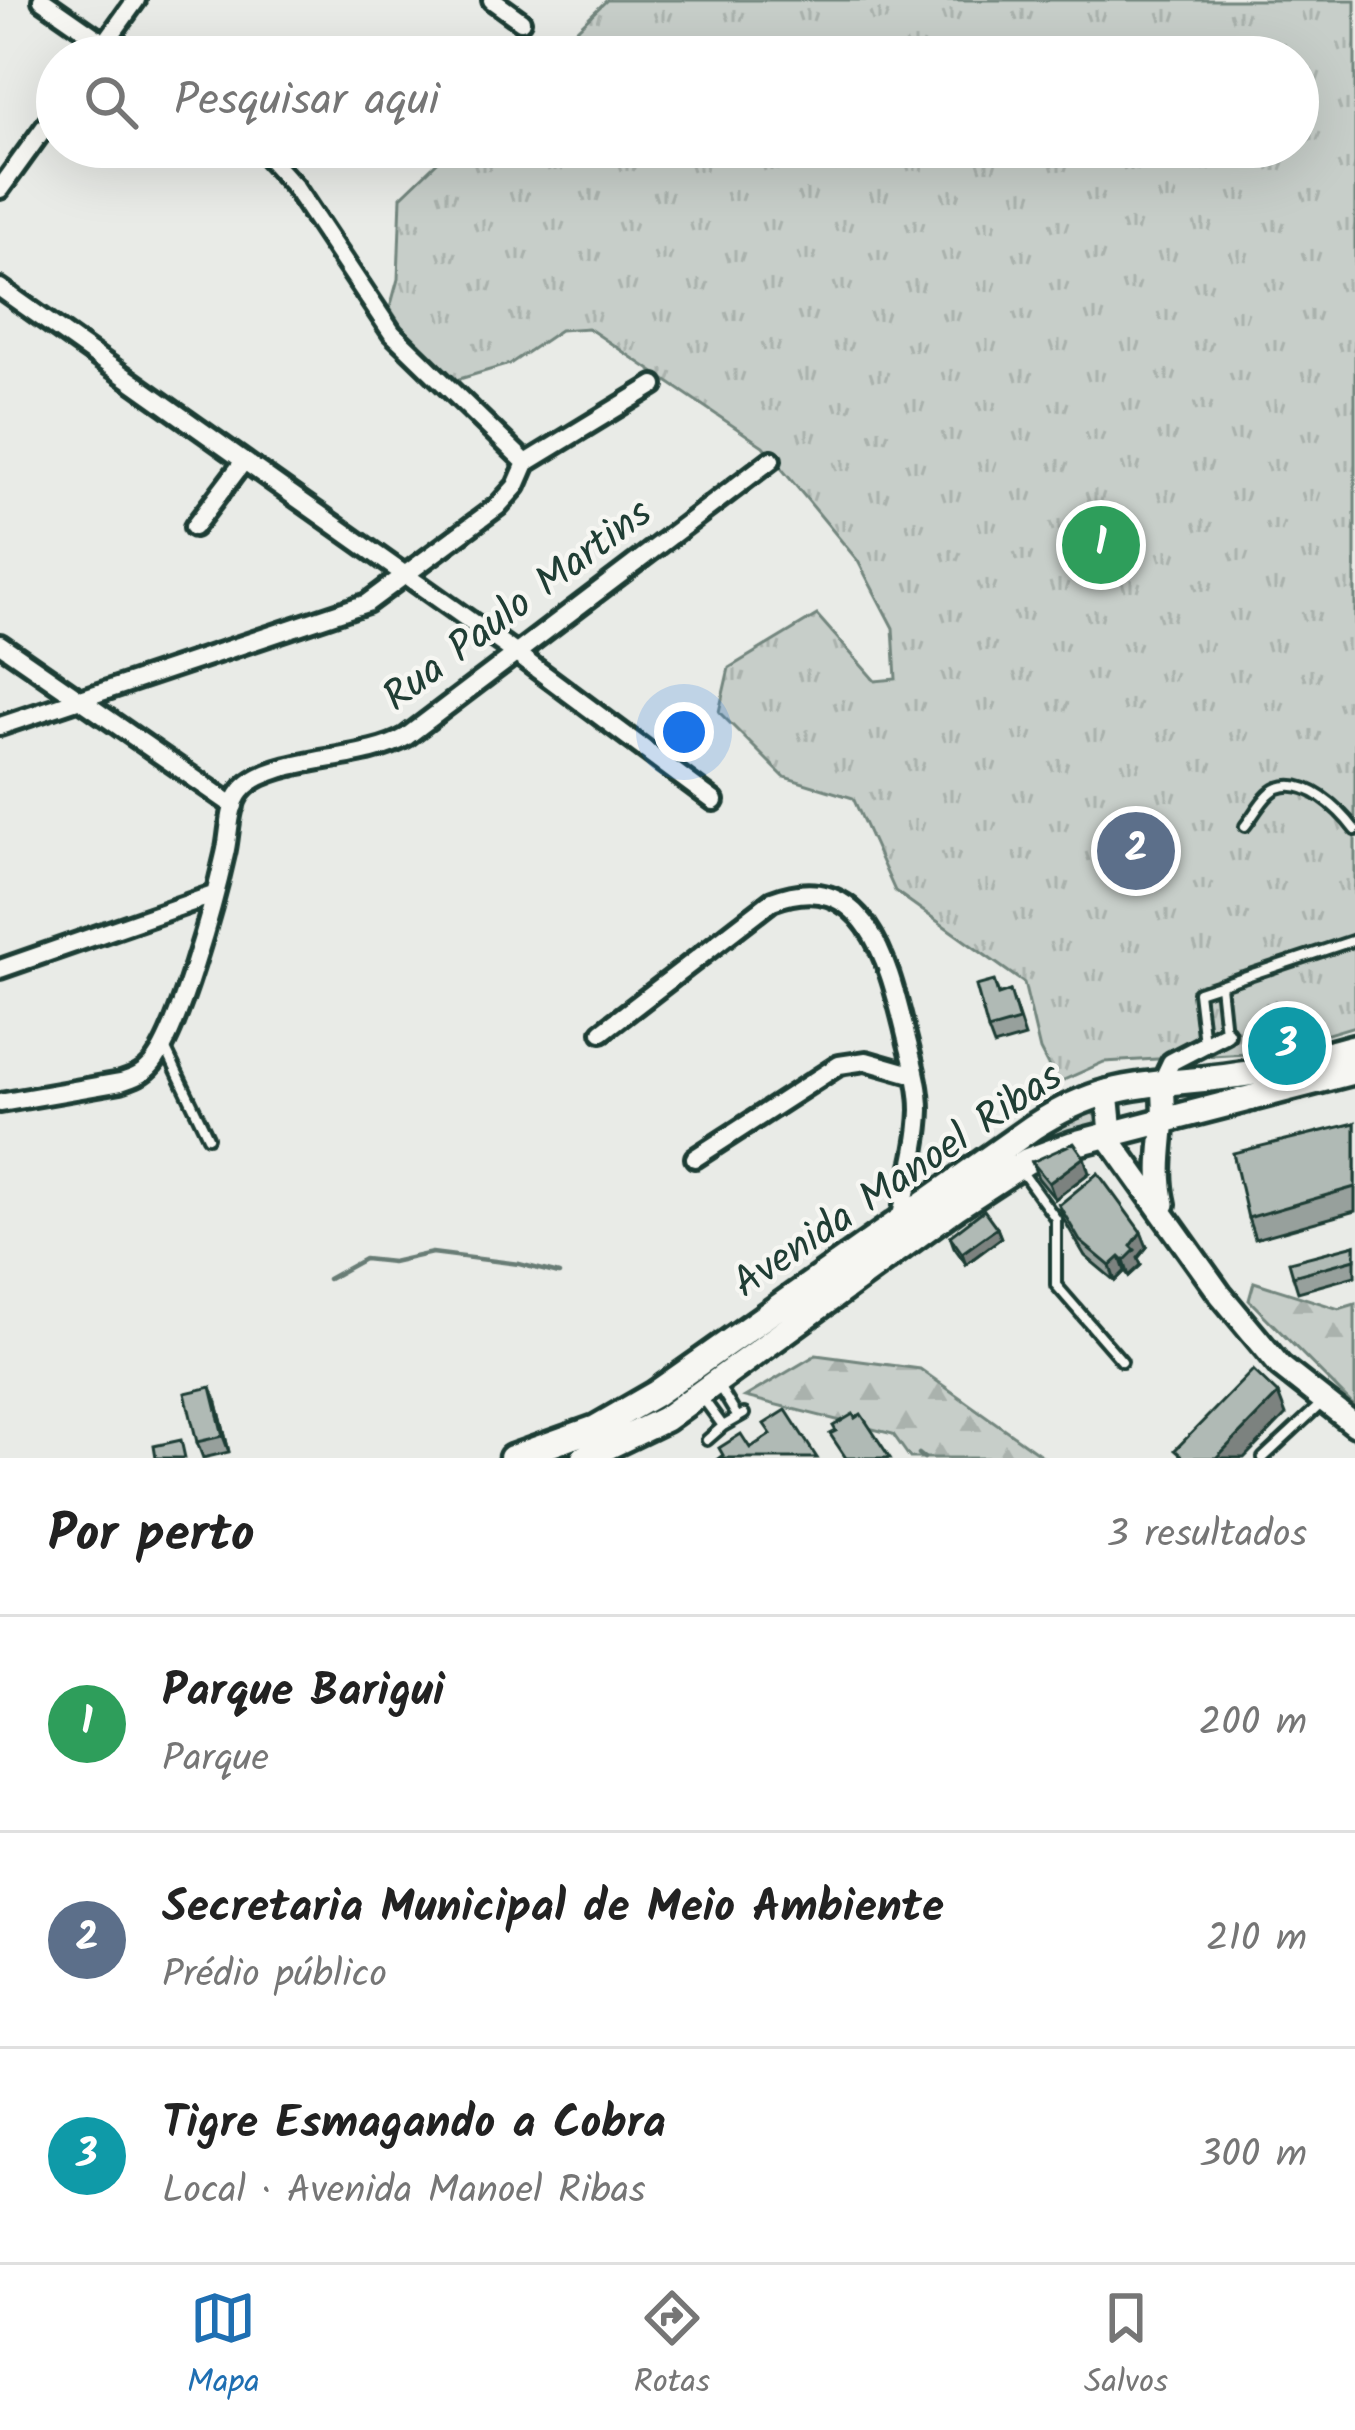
<!DOCTYPE html>
<html lang="pt">
<meta charset="utf-8">
<style>
:root{--surface:#fff;--page:#f6f6f6;--text:#222;--muted:#767676;--line:#e0e0e0;--accent:#1f6fb2}
body{margin:0;font-family:Kalam,sans-serif;background:var(--page);color:var(--text)}
.you{position:absolute;left:684px;top:732px;width:42px;height:42px;margin:-30px;border:9px solid #fff;border-radius:50%;background:#1a73e8;box-shadow:0 0 0 18px #1a73e833}
.badge{display:grid;place-items:center;width:78px;height:78px;border-radius:50%;background:var(--accent);color:#fff;font-size:39px;font-weight:700}
.pin{position:absolute;translate:-50% -50%;border:6px solid #fff;box-shadow:0 3px 12px #0006}
.list{margin:0;padding:0;list-style:none}
h2{display:flex;justify-content:space-between;align-items:center;height:156px;margin:0;padding:0 48px;font-size:51px}
h2 small{font-size:39px;font-weight:400;color:var(--muted)}
.list li{display:grid;grid-template-columns:78px 1fr auto;gap:36px;align-items:center;box-sizing:border-box;height:216px;padding:0 48px;border-top:3px solid var(--line)}
.list b{display:block;font-size:45px;white-space:nowrap}
.list p{margin:0;font-size:39px;white-space:nowrap;color:var(--muted)}
.list em{font-size:39px;font-style:normal;color:var(--muted)}
.icon{flex:none;width:66px;height:66px;fill:none;stroke:currentColor;stroke-width:2;stroke-linecap:round;stroke-linejoin:round}
.map{position:relative;flex:none;width:1355px;height:1458px;overflow:hidden}
.search{position:absolute;background:var(--surface);box-shadow:0 12px 48px #0002;left:36px;right:36px;top:36px;height:132px;display:flex;align-items:center;gap:30px;box-sizing:border-box;padding:0 42px;border-radius:66px;color:var(--muted);font-size:45px}
.sheet{height:804px;background:var(--surface)}
nav{display:flex;justify-content:space-around;align-items:center;box-sizing:border-box;height:168px;border-top:3px solid var(--line);background:var(--surface);font-size:33px;color:var(--muted)}
nav a{display:grid;justify-items:center;gap:6px}
nav .on{color:var(--accent)}
.map>svg:first-child{display:block}
.grass{fill:url(#grass-dots);stroke:#73867e;stroke-width:3}
.forest{fill:url(#forest-firs);stroke:#73867e;stroke-width:3}
.park{fill:url(#park-tufts);stroke:#73867e;stroke-width:3}
.lines{fill:none;stroke-linecap:round;stroke-linejoin:round}
.stream{stroke:#687c75;stroke-width:4.5}
.service-casing{stroke:#1f3d34;stroke-width:16}
.minor-casing{stroke:#1f3d34;stroke-width:26}
.tertiary-casing{stroke:#1f3d34;stroke-width:30}
.primary-casing{stroke:#1f3d34;stroke-width:33}
.service{stroke:#f6f6f2;stroke-width:8}
.minor{stroke:#f6f6f2;stroke-width:16}
.tertiary{stroke:#f6f6f2;stroke-width:21}
.primary{stroke:#f6f6f2;stroke-width:24}
.wall{fill:#97a09c;stroke:#1f3d34;stroke-width:3}
.shaded-wall{fill:#7b827f;stroke:#1f3d34;stroke-width:3}
.building{fill:#b0bab5;stroke:#1f3d34;stroke-width:3}
.labels{text-anchor:middle;dominant-baseline:central;stroke-width:9;stroke-linejoin:round;paint-order:stroke}
.street-label{font-size:42px;fill:#1f3d34;stroke:#f6f6f2}
</style>
<div class="map">
<svg width="1355" height="1458" viewBox="0 0 1355 1458">
<defs>
<pattern id="grass-dots" width="8" height="8" patternUnits="userSpaceOnUse" patternTransform="scale(3)"><rect width="8" height="8" fill="#c7cec9"/><path d="M2 2h.1M6 6h.1" fill="none" stroke="#aab2ad" stroke-width="1.8" stroke-linecap="round"/></pattern>
<pattern id="forest-firs" width="22" height="20" patternUnits="userSpaceOnUse" patternTransform="scale(3)"><rect width="22" height="20" fill="#c7cec9"/><path d="M5 1l3.5 6h-7zM16 11l3.5 6h-7z" fill="#aab2ad"/></pattern>
<pattern id="park-tufts" width="24" height="20" patternUnits="userSpaceOnUse" patternTransform="scale(3)"><rect width="24" height="20" fill="#c7cec9"/><path d="M3 7l-1-3M5 7V3M7 7l1-3M15 17l-1-3M17 17v-4M19 17l1-3" fill="none" stroke="#aab2ad"/></pattern>
</defs>
<rect width="100%" height="100%" fill="#e9ebe7"/>
<filter id="ink" filterUnits="userSpaceOnUse"><feTurbulence type="fractalNoise" baseFrequency=".00833" numOctaves="2"/><feDisplacementMap in="SourceGraphic" scale="24" xChannelSelector="R" yChannelSelector="G"/><feConvolveMatrix kernelMatrix="1 2 1 2 8 2 1 2 1" color-interpolation-filters="sRGB"/></filter>
<g filter="url(#ink)">
<path class="grass" d="M1089,1110L1096,1116L1097,1128L1023,1156L1017,1147L1053,1124Z"/>
<path class="forest" d="M1254,1282L1339,1309L1355,1304V1407L1249,1300Z
M816,1355L920,1369L1045,1458H910L893,1434L745,1397Z"/>
<path class="park" d="M607,0H1355V1026L1265,1053L1104,1062L1057,1083L1040,1050L1024,983L895,891L853,798L784,777L719,712L729,668L817,615L875,681L896,679L893,628L858,561L763,446L588,328L560,330L510,364L456,380L410,340L390,308L398,279L401,197L453,147H1298V57H548Z"/>
<g class="lines">
<path class="stream" d="M328,1279L364,1259L392,1262L432,1253L519,1264L559,1274
M919,1454L924,1458"/>
<defs>
<path id="service" d="M1245,826C1254,815 1265,793 1278,788C1307,777 1340,810 1355,830
M1220,985L1225,1032
M1204,1043L1198,992L1355,940
M165,1047L208,1137
M1022,1172L1056,1219V1285L1122,1361
M720,1388L737,1416
M704,1400L723,1426L707,1440
M723,1426L744,1414
M1263,1458L1321,1404"/>
<path id="minor" d="M42,0L124,57
M492,0L521,21
M95,57L136,0
M259,147L294,186L392,333L526,463
M0,189L57,110
M0,288L514,652L714,801
M194,527L244,461
M0,644L234,806
M0,726L367,603L498,506L516,486L526,463L654,385
M0,969L213,895
M602,1032L772,901C864,865 888,962 904,1027C910,1054 920,1082 920,1110C919,1147 907,1185 900,1221
M1162,1081L1171,1062L1225,1034
M0,1103L121,1082C133,1078 144,1074 152,1064C179,1032 215,899 225,854C230,834 228,807 241,791C268,756 363,763 406,737L771,460
M695,1158L839,1065L866,1061L915,1075"/>
<path id="tertiary" d="M1162,1081C1170,1123 1153,1159 1164,1204
M1107,1091L1112,1143L1220,1294L1280,1366L1355,1425"/>
<path id="primary" d="M512,1458L596,1428L655,1394L1033,1127C1112,1076 1152,1088 1237,1075C1277,1070 1316,1057 1355,1047
M584,1458L665,1419L955,1208L1027,1161L1073,1144L1355,1071"/>
</defs>
<use href="#service" class="service-casing"/>
<use href="#minor" class="minor-casing"/>
<use href="#tertiary" class="tertiary-casing"/>
<use href="#primary" class="primary-casing"/>
<use href="#service" class="service"/>
<use href="#minor" class="minor"/>
<use href="#tertiary" class="tertiary"/>
<use href="#primary" class="primary"/>
</g>
<path class="wall" d="M994,981L999,995L1010,991L1025,1037L994,1046L988,1030Z
M1355,1123V1211L1255,1239L1248,1218Z
M1032,1162L1089,1173L1055,1199L1038,1178Z
M1059,1205L1147,1247L1138,1258L1141,1265L1129,1276L1125,1271L1115,1281L1085,1256L1064,1220Z
M997,1228L1001,1238L966,1264L954,1247L950,1236Z
M1355,1245V1276L1298,1292L1293,1276Z
M217,1403L229,1452L203,1458L197,1442Z"/>
<path class="shaded-wall" d="M1084,1157L1089,1173L1055,1199L1049,1183Z
M997,1228L1001,1238L966,1264L962,1253Z
M1141,1232L1147,1247L1138,1258L1141,1265L1129,1276L1124,1261L1131,1246Z
M1120,1257L1125,1271L1115,1281L1110,1266Z
M211,1387L217,1403L229,1452L223,1436Z
M1278,1394L1286,1415L1244,1458H1216Z"/>
<path class="building" d="M994,981L998,995L1010,991L1019,1021L988,1030L976,986Z
M1355,1123V1187L1248,1218L1233,1153Z
M1074,1143L1084,1157L1049,1183L1032,1162Z
M1098,1173L1141,1232L1131,1246L1135,1250L1124,1261L1120,1257L1110,1266L1080,1241L1059,1205Z
M984,1210L997,1228L962,1253L950,1236Z
M1355,1245V1259L1293,1276L1289,1262Z
M1253,1370L1278,1394L1216,1458H1184L1175,1450Z
M211,1387L223,1436L197,1442L185,1393Z
M786,1410L817,1458H719L723,1455L719,1448L741,1434L750,1448L771,1434L764,1424Z
M853,1414L855,1418L861,1414L890,1458H846L830,1434L836,1431L833,1426Z
M181,1440L185,1458H156L154,1446Z"/>
</g>
<g class="labels">
<g class="street-label">
<text transform="translate(518 606) rotate(-37)">Rua Paulo Martins</text>
<text transform="translate(898 1181) rotate(-34)">Avenida Manoel Ribas</text>
</g>
</g>
</svg>
<div class="you"></div>
<div class="pin badge" style="left:1101px;top:545px;background:#2e9e5b">1</div>
<div class="pin badge" style="left:1136px;top:851px;background:#5c6f8a">2</div>
<div class="pin badge" style="left:1287px;top:1046px;background:#0f9aa8">3</div>
<div class="search"><svg class="icon" aria-label="search" viewBox="0 0 24 24"><circle cx="10" cy="10" r="6"/><path d="M15 15l6 6"/></svg>Pesquisar aqui</div>
</div>
<section class="sheet">
<h2>Por perto<small>3 resultados</small></h2>
<ul class="list">
<li><span class="badge" style="background:#2e9e5b">1</span><div><b>Parque Barigui</b><p>Parque</p></div><em>200 m</em></li>
<li><span class="badge" style="background:#5c6f8a">2</span><div><b>Secretaria Municipal de Meio Ambiente</b><p>Prédio público</p></div><em>210 m</em></li>
<li><span class="badge" style="background:#0f9aa8">3</span><div><b>Tigre Esmagando a Cobra</b><p>Local · Avenida Manoel Ribas</p></div><em>300 m</em></li>
</ul>
</section>
<nav>
<a class="on"><svg class="icon" aria-label="map" viewBox="0 0 24 24"><path d="M3 6l6-2 6 2 6-2v14l-6 2-6-2-6 2zM9 4v14M15 6v14"/></svg>Mapa</a>
<a><svg class="icon" aria-label="directions" viewBox="0 0 24 24"><path d="M12 3l9 9-9 9-9-9zM9 14v-3h6M13 9l2 2-2 2"/></svg>Rotas</a>
<a><svg class="icon" aria-label="saved" viewBox="0 0 24 24"><path d="M7 4h10v16l-5-4-5 4z"/></svg>Salvos</a>
</nav>
